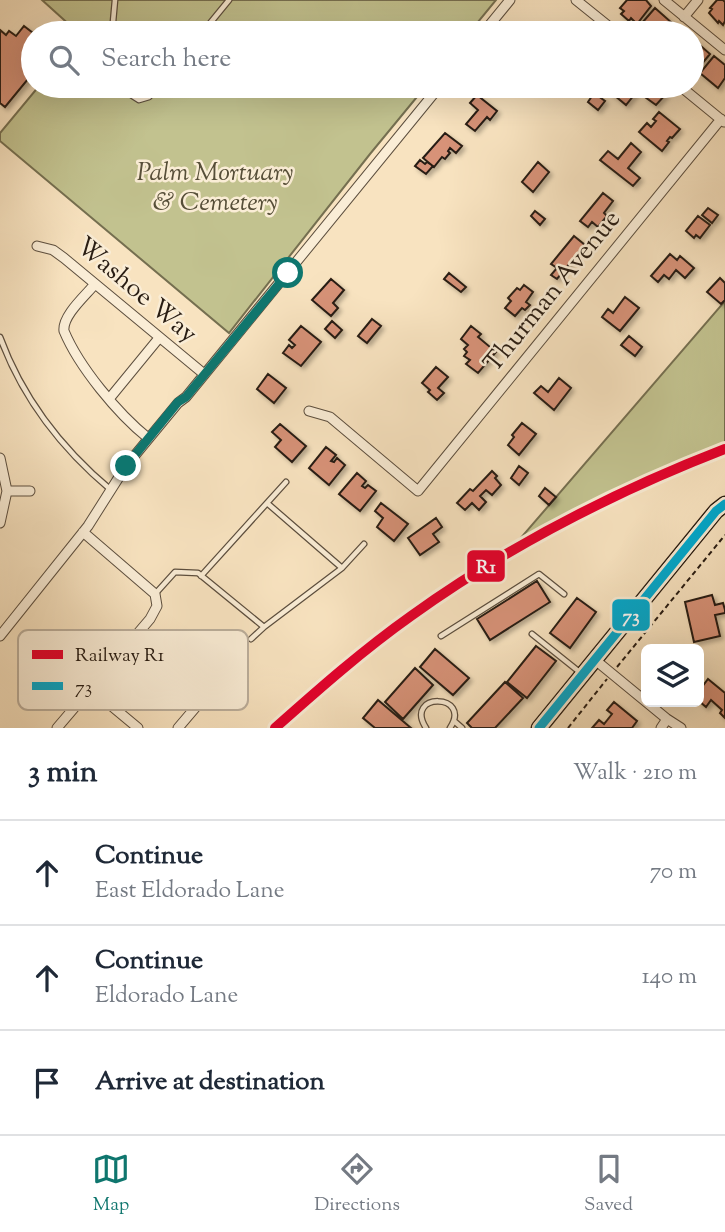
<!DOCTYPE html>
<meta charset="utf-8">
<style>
:root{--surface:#fff;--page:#f6f6f7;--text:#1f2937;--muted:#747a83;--line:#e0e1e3;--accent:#0f766e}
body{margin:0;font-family:"Sorts Mill Goudy",serif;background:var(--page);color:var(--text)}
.controls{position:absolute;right:21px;bottom:21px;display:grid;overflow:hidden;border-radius:10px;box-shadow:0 7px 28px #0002}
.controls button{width:63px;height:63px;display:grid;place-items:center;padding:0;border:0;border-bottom:2px solid var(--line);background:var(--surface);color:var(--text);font:35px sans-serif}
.stop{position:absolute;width:21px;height:21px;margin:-16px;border:5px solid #0f766e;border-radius:50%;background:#fff}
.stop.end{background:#0f766e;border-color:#fff;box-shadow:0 2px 7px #0008}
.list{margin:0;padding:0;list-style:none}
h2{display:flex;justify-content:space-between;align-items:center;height:91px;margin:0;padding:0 28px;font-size:30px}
h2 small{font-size:23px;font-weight:400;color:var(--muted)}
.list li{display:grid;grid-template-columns:46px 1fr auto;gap:21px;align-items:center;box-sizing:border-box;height:105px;padding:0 28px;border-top:2px solid var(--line)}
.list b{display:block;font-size:26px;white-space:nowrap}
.list p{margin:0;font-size:23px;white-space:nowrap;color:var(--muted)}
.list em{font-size:23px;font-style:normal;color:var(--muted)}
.icon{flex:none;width:38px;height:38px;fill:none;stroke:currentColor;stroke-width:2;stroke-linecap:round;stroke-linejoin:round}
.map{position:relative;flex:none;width:725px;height:728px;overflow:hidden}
.search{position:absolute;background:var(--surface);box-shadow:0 7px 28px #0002;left:21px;right:21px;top:21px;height:77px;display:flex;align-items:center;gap:18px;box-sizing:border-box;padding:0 24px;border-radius:38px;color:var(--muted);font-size:26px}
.sheet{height:406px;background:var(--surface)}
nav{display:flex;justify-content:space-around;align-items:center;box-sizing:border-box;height:98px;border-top:2px solid var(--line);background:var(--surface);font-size:19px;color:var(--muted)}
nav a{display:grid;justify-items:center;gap:4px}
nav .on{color:var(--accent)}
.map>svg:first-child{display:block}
.green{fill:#c2c28f;stroke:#756f50;stroke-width:2}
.building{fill:#d79278;stroke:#281c12;stroke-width:2;filter:url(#shadow)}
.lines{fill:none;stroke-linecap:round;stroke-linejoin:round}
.lane-casing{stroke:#5c4e3e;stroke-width:7}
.street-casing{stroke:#5c4e3e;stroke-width:11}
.primary-casing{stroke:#281c12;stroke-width:17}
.path{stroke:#281c12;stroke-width:2;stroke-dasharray:5 3.5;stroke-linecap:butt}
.lane{stroke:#faedd6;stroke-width:4.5}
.street{stroke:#faedd6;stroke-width:9}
.primary{stroke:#f8e3c0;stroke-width:14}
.bus-1-casing{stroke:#faedd6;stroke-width:14}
.bus-1{stroke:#00a9ce;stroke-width:9}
.rail-1-casing{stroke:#faedd6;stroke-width:16}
.rail-1{stroke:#e4002b;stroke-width:10}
.route{stroke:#0f766e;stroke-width:9}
.labels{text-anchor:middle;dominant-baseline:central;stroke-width:5;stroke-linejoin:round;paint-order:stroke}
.park-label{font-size:26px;font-style:italic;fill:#564e38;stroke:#faedd6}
.street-label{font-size:26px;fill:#281c12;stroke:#faedd6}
.key{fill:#faedd6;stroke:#bbae9b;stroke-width:2}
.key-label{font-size:19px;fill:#281c12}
.line-badge{stroke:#faedd6;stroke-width:2.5}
.badge-label{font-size:19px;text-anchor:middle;font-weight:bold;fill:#fff}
</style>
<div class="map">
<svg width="725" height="728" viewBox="0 0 725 728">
<defs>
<filter id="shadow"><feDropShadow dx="3" dy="3" stdDeviation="2" flood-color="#0004"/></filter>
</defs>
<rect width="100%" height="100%" fill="#f8e3c0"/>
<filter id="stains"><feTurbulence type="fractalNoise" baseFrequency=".00286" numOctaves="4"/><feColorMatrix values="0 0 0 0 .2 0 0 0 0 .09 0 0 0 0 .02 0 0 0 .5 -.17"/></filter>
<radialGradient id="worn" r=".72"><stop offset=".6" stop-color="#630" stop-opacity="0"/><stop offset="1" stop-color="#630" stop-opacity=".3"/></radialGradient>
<path class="green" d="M42,0H496L469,33H73V28Z
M39,86H426L370,154L229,333L0,141V133Z
M725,301V449L667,472L583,512L507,554Z"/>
<path class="building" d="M627,0H646L651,6L637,24L631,18L629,21L621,14L624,11L620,8Z
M717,0H723L725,2V21L723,25L719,21L718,23L709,13L712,9L710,8Z
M655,8L672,23L663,33H654L642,23Z
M24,26L33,33V73L5,107L0,103V30L6,35L9,31L16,36Z
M694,40L710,54L695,72L692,69V43Z
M714,56L725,65V78L718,88L700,73Z
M609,86H633L638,90L626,105L608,90L610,87Z
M659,88L666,94L656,105L645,97L650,91L654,95Z
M594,93L605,101L598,110L588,102Z
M477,95L497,111L490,120L487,117L475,131L466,124L478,110L470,103Z
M659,112L680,129L672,138L670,137L667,141L669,142L662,151L639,132L647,123L651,127L656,121L653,119Z
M445,133L462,146L456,153L450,148L448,151L450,153L445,159L442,157L434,167L423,158Z
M631,143L641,152L628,168L640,178L633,186L600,160L608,151L618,159Z
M420,160L425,164L427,162L433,166L426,174L415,166Z
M538,162L549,172L533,192L522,182Z
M603,193L613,201L604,213L607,216L598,227L592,222L588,227L580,221Z
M708,208L718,215L712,223L702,215Z
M535,211L545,219L540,225L531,216Z
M698,216L710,225L700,238L696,235L694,238L686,231Z
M574,236L585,245L557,279L551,275L557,268L551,264Z
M670,254L677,260L680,256L694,268L685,278L676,270L669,279L664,275L658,282L651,276Z
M449,273L466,287L461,292L444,279Z
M720,278L725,283V300L721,304L707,292Z
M331,279L344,290L333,303L338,308L331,316L312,300Z
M524,285L533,292L526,302L530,305L525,310L522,308L515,316L505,308L511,301L508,298L517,288L520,290Z
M625,297L639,308L620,331L602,317L608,309L613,313Z
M372,319L381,326L367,343L358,336Z
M332,321L342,330L335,338L325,329Z
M301,326L321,342L301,366L283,353L289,345L292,348L295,345L289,340Z
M471,326L481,334L478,337L496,352L478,373L466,364L470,360L464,356L467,352L464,349L468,345L461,339Z
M629,336L642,347L635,356L621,345Z
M436,367L448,377L438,388L444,393L437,400L428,392L430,390L422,383Z
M268,374L286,388L274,403L257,389Z
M559,378L571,388L554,410L534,393L541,386L548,392Z
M522,423L536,434L519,455L508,445L514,437L512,435Z
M280,424L306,446L292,462L275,447L281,440L272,432Z
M326,447L336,455L331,461L334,462L337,458L345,465L329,485L309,468Z
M519,466L528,473L519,485L511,478Z
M492,471L497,476L495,478L501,485L492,495L486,490L480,496L486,502L479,510L472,503L465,510L457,503L470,489L473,491Z
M357,473L366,481L362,486L365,488L368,485L376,491L360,511L339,494Z
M545,488L556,497L549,505L539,496Z
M381,503L408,524L394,541L377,527L383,518L375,511Z
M436,518L442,527L433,534L439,542L420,555L408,538Z
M537,581L550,602L490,640L477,619Z
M712,595L715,605L723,603L725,610V613L715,615L720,636L694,642L685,602Z
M577,598L596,612L570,648L550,633Z
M536,646L556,661L527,698L507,682Z
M435,649L469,678L453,695L420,667Z
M415,668L433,685L403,719L385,702Z
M708,679L725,693V718L720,713L722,710L711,700L706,707L699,701L700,696L699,691Z
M505,682L523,698L495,728H472L467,723Z
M378,700L411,728H375L363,718Z
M614,702L637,721L632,728H592L599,720L604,724L612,714L607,710Z"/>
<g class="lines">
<defs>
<path id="lane" d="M112,33L115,0
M202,33L229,0
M117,86L139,100L149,97L159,86
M0,337C22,397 62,449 111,490
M267,503L342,568
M201,576L286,482
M156,593L175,572L198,573L264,627L342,568L364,544
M532,634L582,674
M441,636L539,574L564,594
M251,639L264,627
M454,721L462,728
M426,728C403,692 473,693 450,728"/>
<path id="street" d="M576,0L617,33
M664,0L725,50
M684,17L698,0
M483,33L510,0
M680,86L724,122
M37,246L53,250L64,258L204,374
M95,284C85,296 62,316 64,331C79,367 118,414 148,438
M109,399L159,338
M309,411L330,417L418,491L721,119
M0,458L7,491L0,523
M7,491H30
M0,636L88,526L126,466L178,403L186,397L440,86
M594,659L667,719L681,728
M90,688L138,728
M57,728L150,619L157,606L155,594L83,532
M178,728L224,674
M661,728L667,719"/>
<path id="primary" d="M539,728L716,511L725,504"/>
</defs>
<use href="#lane" class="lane-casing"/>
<use href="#street" class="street-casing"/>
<use href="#primary" class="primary-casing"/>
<path class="path" d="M617,667L725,535
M568,728L607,679"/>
<use href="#lane" class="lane"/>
<use href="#street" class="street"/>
<use href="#primary" class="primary"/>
<defs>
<path id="bus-1" d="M539,728L716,511L725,504"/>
</defs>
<use href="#bus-1" class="bus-1-casing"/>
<use href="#bus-1" class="bus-1"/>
<defs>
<path id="rail-1" d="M275,728C319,689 363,650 411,616C507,547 614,492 725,449"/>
</defs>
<use href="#rail-1" class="rail-1-casing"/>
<use href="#rail-1" class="rail-1"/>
</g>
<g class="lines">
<path class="route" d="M126,466L178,402L186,397L288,273"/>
</g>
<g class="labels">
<g class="park-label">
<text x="215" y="173">Palm Mortuary<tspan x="215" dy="30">&amp; Cemetery</tspan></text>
</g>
<g class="street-label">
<text transform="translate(136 291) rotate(40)">Washoe Way</text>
<text transform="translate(553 292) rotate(-51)">Thurman Avenue</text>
</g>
</g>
<rect x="18" y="630" width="230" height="80" rx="10" class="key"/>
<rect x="32" y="650" width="31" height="9" fill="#e4002b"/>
<rect x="32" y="682" width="31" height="8" fill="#00a9ce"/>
<g class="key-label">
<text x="75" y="661">Railway R1</text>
<text x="75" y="693">73</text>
</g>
<g class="line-badge">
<rect x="466" y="549" width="40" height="34" rx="7" fill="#e4002b"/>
<rect x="611" y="598" width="40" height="34" rx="7" fill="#00a9ce"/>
</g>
<g class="badge-label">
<text x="486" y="573">R1</text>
<text x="631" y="622">73</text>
</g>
<rect width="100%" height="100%" filter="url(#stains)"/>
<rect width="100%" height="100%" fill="url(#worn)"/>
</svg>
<div class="controls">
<button><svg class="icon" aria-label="layers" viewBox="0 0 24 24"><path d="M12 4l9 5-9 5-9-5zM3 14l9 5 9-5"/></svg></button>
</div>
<div class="stop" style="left:288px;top:273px"></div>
<div class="stop end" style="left:126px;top:466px"></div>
<div class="search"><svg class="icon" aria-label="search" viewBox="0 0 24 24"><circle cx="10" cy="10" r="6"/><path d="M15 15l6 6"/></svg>Search here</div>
</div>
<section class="sheet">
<h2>3 min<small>Walk · 210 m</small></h2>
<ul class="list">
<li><svg class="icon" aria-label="ahead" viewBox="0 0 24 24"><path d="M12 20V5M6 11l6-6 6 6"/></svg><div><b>Continue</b><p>East Eldorado Lane</p></div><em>70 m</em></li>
<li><svg class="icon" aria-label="ahead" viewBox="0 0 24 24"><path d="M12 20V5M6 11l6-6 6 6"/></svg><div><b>Continue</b><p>Eldorado Lane</p></div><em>140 m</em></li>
<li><svg class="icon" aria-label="arrive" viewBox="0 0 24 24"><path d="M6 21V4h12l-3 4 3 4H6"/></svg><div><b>Arrive at destination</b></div></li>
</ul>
</section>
<nav>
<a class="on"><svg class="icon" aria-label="map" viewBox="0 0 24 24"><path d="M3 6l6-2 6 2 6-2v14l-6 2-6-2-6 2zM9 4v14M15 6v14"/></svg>Map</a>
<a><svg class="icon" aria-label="directions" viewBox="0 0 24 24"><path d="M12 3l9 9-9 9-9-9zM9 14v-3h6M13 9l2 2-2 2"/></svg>Directions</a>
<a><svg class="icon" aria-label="saved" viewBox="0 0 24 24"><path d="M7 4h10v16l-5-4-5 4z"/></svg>Saved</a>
</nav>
